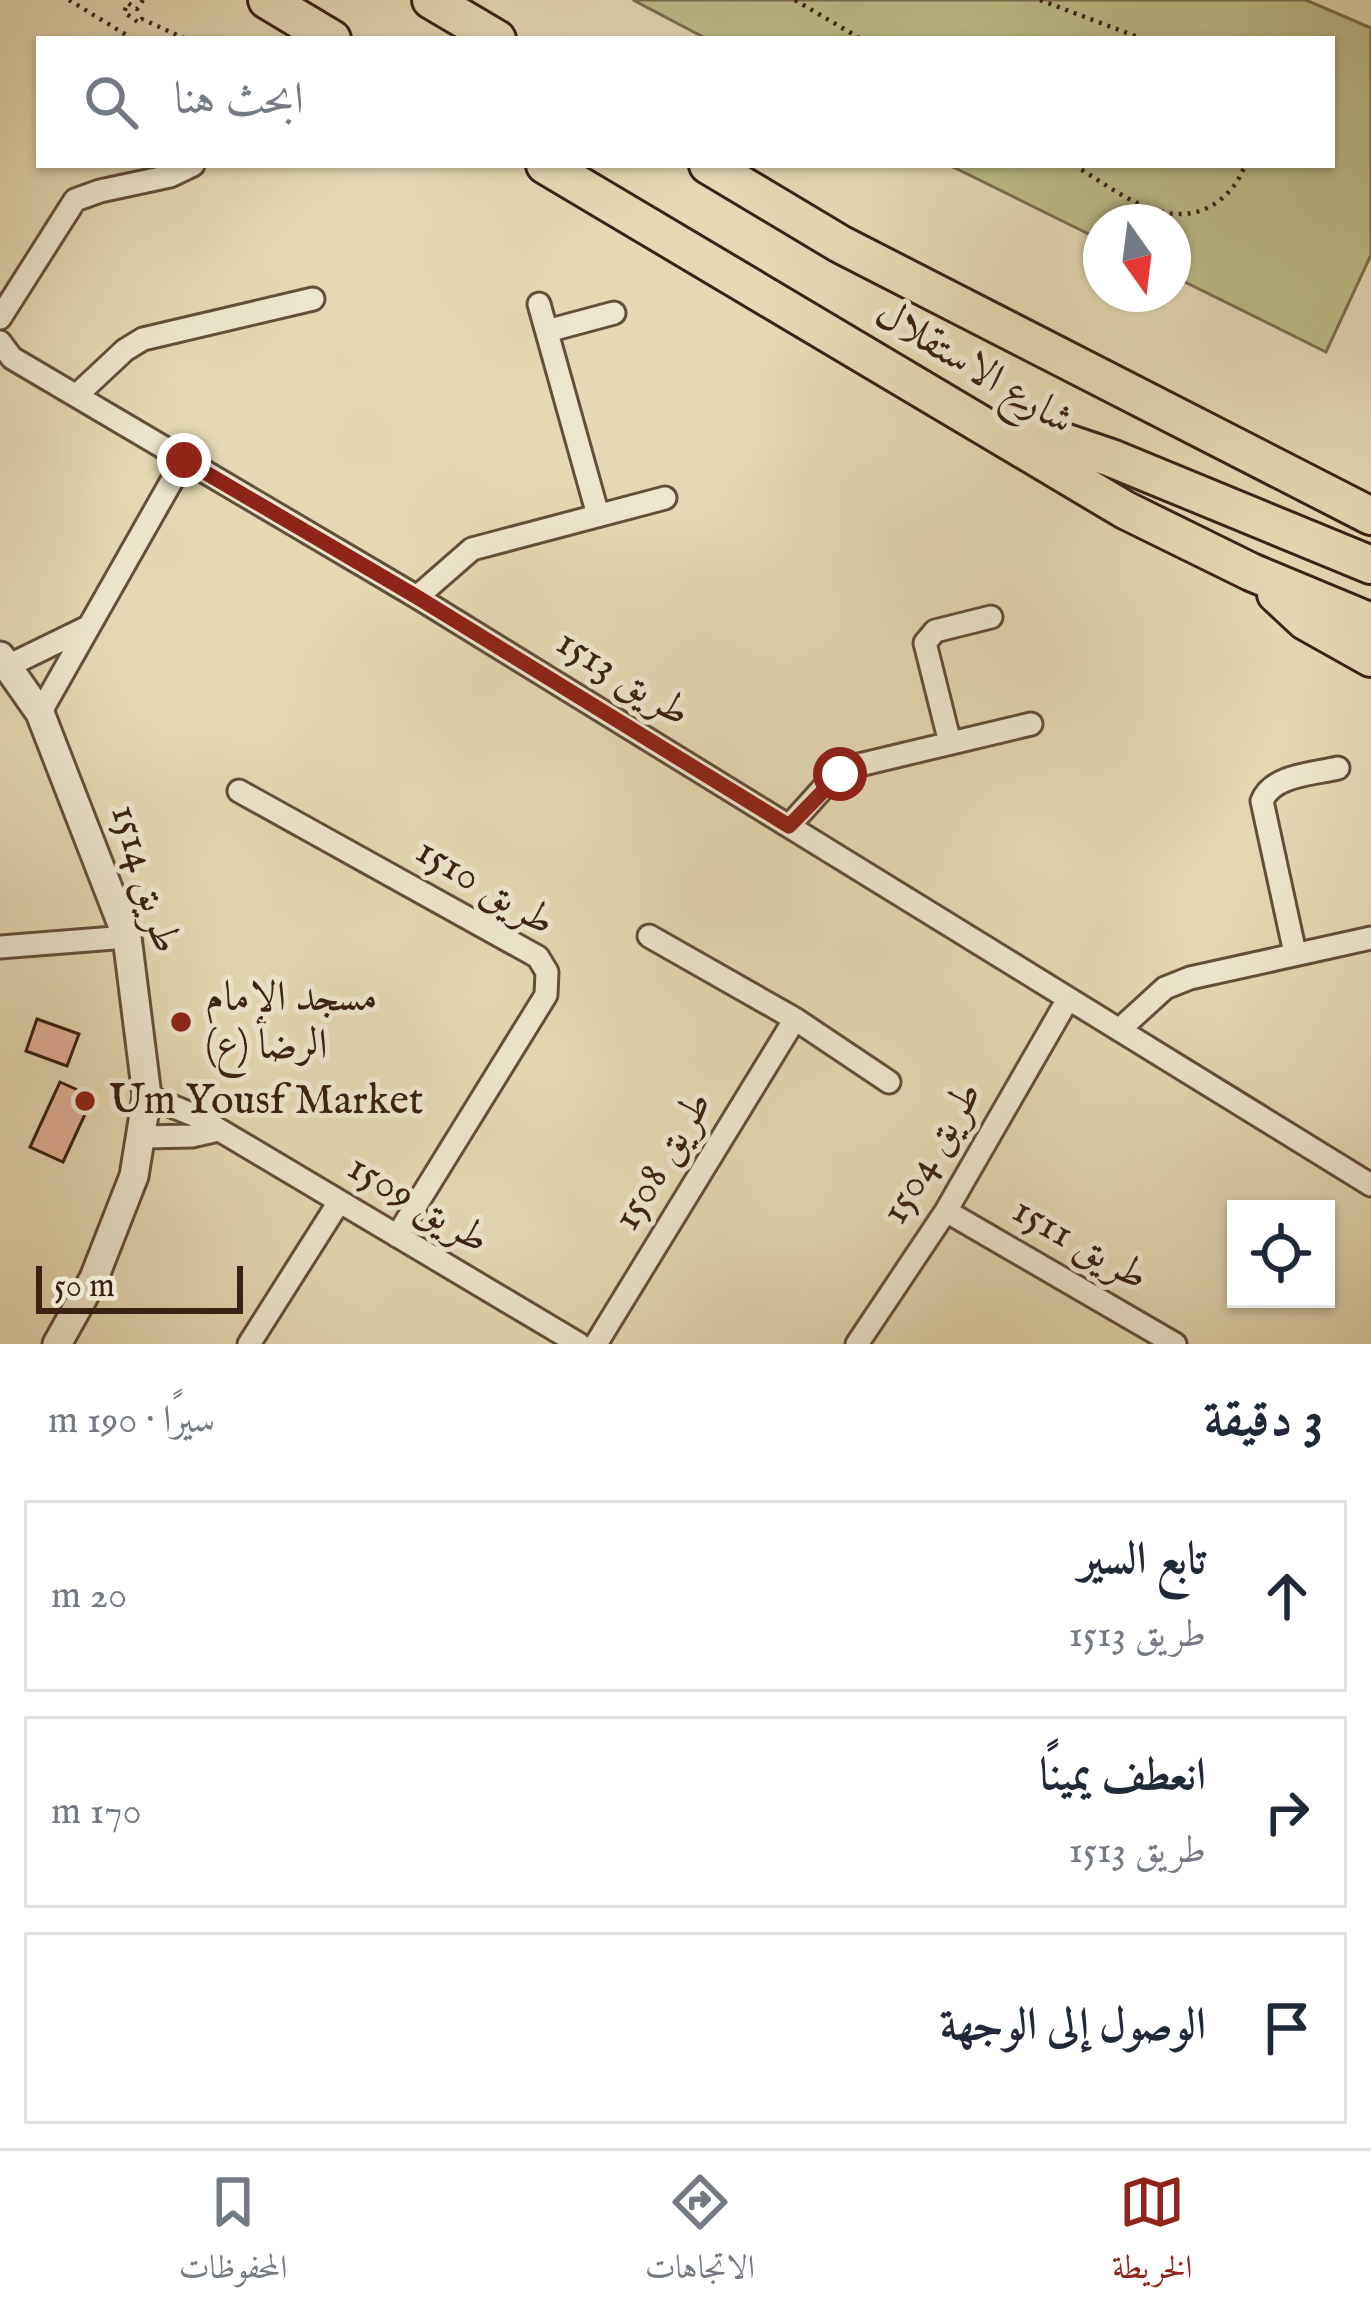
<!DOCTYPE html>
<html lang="ar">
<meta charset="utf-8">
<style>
:root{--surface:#fff;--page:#f6f6f7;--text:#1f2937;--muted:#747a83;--line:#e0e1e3;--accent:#8f2418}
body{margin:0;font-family:"IM FELL English",Amiri,serif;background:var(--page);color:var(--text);direction:rtl}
.controls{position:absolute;right:36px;bottom:36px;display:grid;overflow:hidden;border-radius:0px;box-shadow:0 3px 9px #0004}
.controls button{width:108px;height:108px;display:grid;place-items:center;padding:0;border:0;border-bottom:3px solid var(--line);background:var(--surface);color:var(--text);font:60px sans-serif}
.compass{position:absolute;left:1083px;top:204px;width:108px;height:108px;border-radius:50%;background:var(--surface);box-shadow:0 3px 9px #0004;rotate:166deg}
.scale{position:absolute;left:36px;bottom:30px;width:207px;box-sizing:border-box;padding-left:12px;border:6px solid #3a2114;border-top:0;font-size:33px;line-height:42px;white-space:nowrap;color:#3a2114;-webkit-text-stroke:9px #ede6ce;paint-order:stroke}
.stop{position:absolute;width:36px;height:36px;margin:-27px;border:9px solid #8f2418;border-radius:50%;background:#fff}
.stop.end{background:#8f2418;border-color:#fff;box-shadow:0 3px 12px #0008}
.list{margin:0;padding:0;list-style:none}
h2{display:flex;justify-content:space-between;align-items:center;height:156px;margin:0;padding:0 48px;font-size:51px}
h2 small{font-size:39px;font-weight:400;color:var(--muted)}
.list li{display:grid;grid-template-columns:78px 1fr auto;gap:36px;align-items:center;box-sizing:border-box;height:192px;margin:0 24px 24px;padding:0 24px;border:3px solid var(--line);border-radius:0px}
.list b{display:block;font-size:45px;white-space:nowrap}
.list p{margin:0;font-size:39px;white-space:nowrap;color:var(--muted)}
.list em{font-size:39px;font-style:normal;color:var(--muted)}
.icon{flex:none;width:66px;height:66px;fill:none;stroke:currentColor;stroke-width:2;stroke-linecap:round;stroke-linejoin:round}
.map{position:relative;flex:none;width:1371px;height:1344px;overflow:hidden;direction:ltr}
.search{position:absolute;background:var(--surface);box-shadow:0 3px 9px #0004;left:36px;right:36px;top:36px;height:132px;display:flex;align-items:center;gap:30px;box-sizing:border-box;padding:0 42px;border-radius:0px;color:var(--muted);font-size:45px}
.sheet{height:804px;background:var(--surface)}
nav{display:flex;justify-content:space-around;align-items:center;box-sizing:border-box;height:168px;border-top:3px solid var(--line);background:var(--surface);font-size:33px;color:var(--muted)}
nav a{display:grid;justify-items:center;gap:6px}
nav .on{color:var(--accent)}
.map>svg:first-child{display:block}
.green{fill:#bcbd88;stroke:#7b6f4e;stroke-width:3}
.building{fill:#e1b097;stroke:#3a2114;stroke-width:3}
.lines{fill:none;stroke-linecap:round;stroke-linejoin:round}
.minor-casing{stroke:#644f3c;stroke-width:27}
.tertiary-casing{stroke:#644f3c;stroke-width:33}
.primary-casing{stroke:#3a2114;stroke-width:42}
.path{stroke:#3a2114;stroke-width:4.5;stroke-dasharray:3 6;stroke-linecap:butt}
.minor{stroke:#ede6ce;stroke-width:21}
.tertiary{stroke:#ede6ce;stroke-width:27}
.primary{stroke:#e4d9b3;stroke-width:36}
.route{stroke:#8f2418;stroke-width:15}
.poi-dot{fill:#8f2418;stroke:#ede6ce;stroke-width:4.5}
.labels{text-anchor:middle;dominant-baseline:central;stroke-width:10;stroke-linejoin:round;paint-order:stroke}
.street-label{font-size:42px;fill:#3a2114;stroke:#ede6ce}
.poi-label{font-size:42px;fill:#3a2114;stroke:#ede6ce;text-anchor:start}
</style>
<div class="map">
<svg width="1371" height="1344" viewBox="0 0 1371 1344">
<rect width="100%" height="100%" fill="#e4d9b3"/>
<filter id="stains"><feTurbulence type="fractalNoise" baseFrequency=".00167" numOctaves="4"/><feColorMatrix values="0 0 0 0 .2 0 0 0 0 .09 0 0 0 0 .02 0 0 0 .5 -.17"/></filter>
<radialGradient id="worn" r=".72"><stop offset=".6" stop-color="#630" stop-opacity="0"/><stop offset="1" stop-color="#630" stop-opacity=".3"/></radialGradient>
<path class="green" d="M633,0H1306L1371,28V255L1326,352L1173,276V222H1101V240L949,165H1332V39H707Z"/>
<path class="building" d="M37,1019L79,1034L67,1066L26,1051Z
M60,1082L93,1097L63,1162L30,1147Z"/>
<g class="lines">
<defs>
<path id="minor" d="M539,304L598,515
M0,318L75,200L100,191L170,176L193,165
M547,331L614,313
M0,342L12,358L417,597L1371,1185
M78,394L125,350L143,339L313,299
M417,597L472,549L665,498
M8,666L88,627
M40,713L183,461
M950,743L925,643L935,631L991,617
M239,791L538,957L547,972L546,995L397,1236
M789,826L826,785L855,766L1031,724
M649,936L795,1019L889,1082
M0,947L127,937
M1295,953L1262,801C1272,775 1313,774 1338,768
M1119,1030L1165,988L1190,978L1371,938
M147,1096L196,1116L579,1344
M143,1137L192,1136L218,1130
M946,1211L1175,1344
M249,1344L339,1202
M596,1344L795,1019
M857,1344L946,1211L1068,999"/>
<path id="tertiary" d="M0,656L40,713L127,937L147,1096L134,1176L94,1278L57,1344"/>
<path id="primary" d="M267,0L332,39
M431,0L497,39
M545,165L1125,510L1251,572L1371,622
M708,165L840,244L1371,516
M1008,423L1111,458L1371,565
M1276,594L1305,621L1371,658"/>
</defs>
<use href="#minor" class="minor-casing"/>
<use href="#tertiary" class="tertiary-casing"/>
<use href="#primary" class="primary-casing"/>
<path class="path" d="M69,0L133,39
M143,0L137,9L128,3L124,12L139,23L142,19L186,39
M795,0L861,39
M1040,0L1143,39
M1074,165C1116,190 1167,235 1216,203C1230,193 1239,181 1245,165"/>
<use href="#minor" class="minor"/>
<use href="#tertiary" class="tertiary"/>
<use href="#primary" class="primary"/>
</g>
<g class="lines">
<path class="route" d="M184,460L417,597L789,826L840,774"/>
</g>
<g class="poi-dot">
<circle cx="181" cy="1022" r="12"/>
<circle cx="85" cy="1101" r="12"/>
</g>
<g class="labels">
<g class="street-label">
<text transform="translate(974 368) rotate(31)">شارع الاستقلال</text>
<text transform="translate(623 678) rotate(32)">طريق 1513</text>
<text transform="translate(145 879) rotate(73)">طريق 1514</text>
<text transform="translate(485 887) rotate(31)">طريق 1510</text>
<text transform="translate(932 1153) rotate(-59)">طريق 1504</text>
<text transform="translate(663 1161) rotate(-59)">طريق 1508</text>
<text transform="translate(418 1204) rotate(31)">طريق 1509</text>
<text transform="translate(1080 1244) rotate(30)">طريق 1511</text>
</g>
<g class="poi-label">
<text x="205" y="998">مسجد الإمام<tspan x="205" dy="48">الرضا (ع)</tspan></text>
<text x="109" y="1101">Um Yousf Market</text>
</g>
</g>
<rect width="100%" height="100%" filter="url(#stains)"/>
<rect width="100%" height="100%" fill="url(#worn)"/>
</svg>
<div class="controls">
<button><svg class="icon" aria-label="locate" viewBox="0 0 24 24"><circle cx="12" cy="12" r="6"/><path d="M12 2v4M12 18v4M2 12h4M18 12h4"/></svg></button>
</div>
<svg class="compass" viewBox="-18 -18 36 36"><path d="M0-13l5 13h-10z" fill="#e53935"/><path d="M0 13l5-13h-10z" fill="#747a83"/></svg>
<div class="scale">50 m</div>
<div class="stop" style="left:840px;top:774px"></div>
<div class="stop end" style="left:184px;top:460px"></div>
<div class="search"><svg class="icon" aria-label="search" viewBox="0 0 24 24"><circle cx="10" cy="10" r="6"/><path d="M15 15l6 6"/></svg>ابحث هنا</div>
</div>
<section class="sheet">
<h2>3 دقيقة<small>سيرًا · 190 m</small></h2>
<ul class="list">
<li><svg class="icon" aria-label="ahead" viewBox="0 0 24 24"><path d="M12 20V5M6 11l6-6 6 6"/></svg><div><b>تابع السير</b><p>طريق 1513</p></div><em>20 m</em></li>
<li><svg class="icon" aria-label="right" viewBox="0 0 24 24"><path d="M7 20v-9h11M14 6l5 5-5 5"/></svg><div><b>انعطف يمينًا</b><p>طريق 1513</p></div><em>170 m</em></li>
<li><svg class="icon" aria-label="arrive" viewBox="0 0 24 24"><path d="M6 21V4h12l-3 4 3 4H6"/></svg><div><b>الوصول إلى الوجهة</b></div></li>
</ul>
</section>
<nav>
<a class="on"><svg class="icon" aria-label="map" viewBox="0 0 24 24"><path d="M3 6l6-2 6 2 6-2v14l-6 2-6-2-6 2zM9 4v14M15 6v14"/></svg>الخريطة</a>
<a><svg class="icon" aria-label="directions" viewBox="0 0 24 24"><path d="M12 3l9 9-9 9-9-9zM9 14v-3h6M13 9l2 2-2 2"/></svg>الاتجاهات</a>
<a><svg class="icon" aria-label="saved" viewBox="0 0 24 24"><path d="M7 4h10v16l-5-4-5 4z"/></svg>المحفوظات</a>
</nav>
